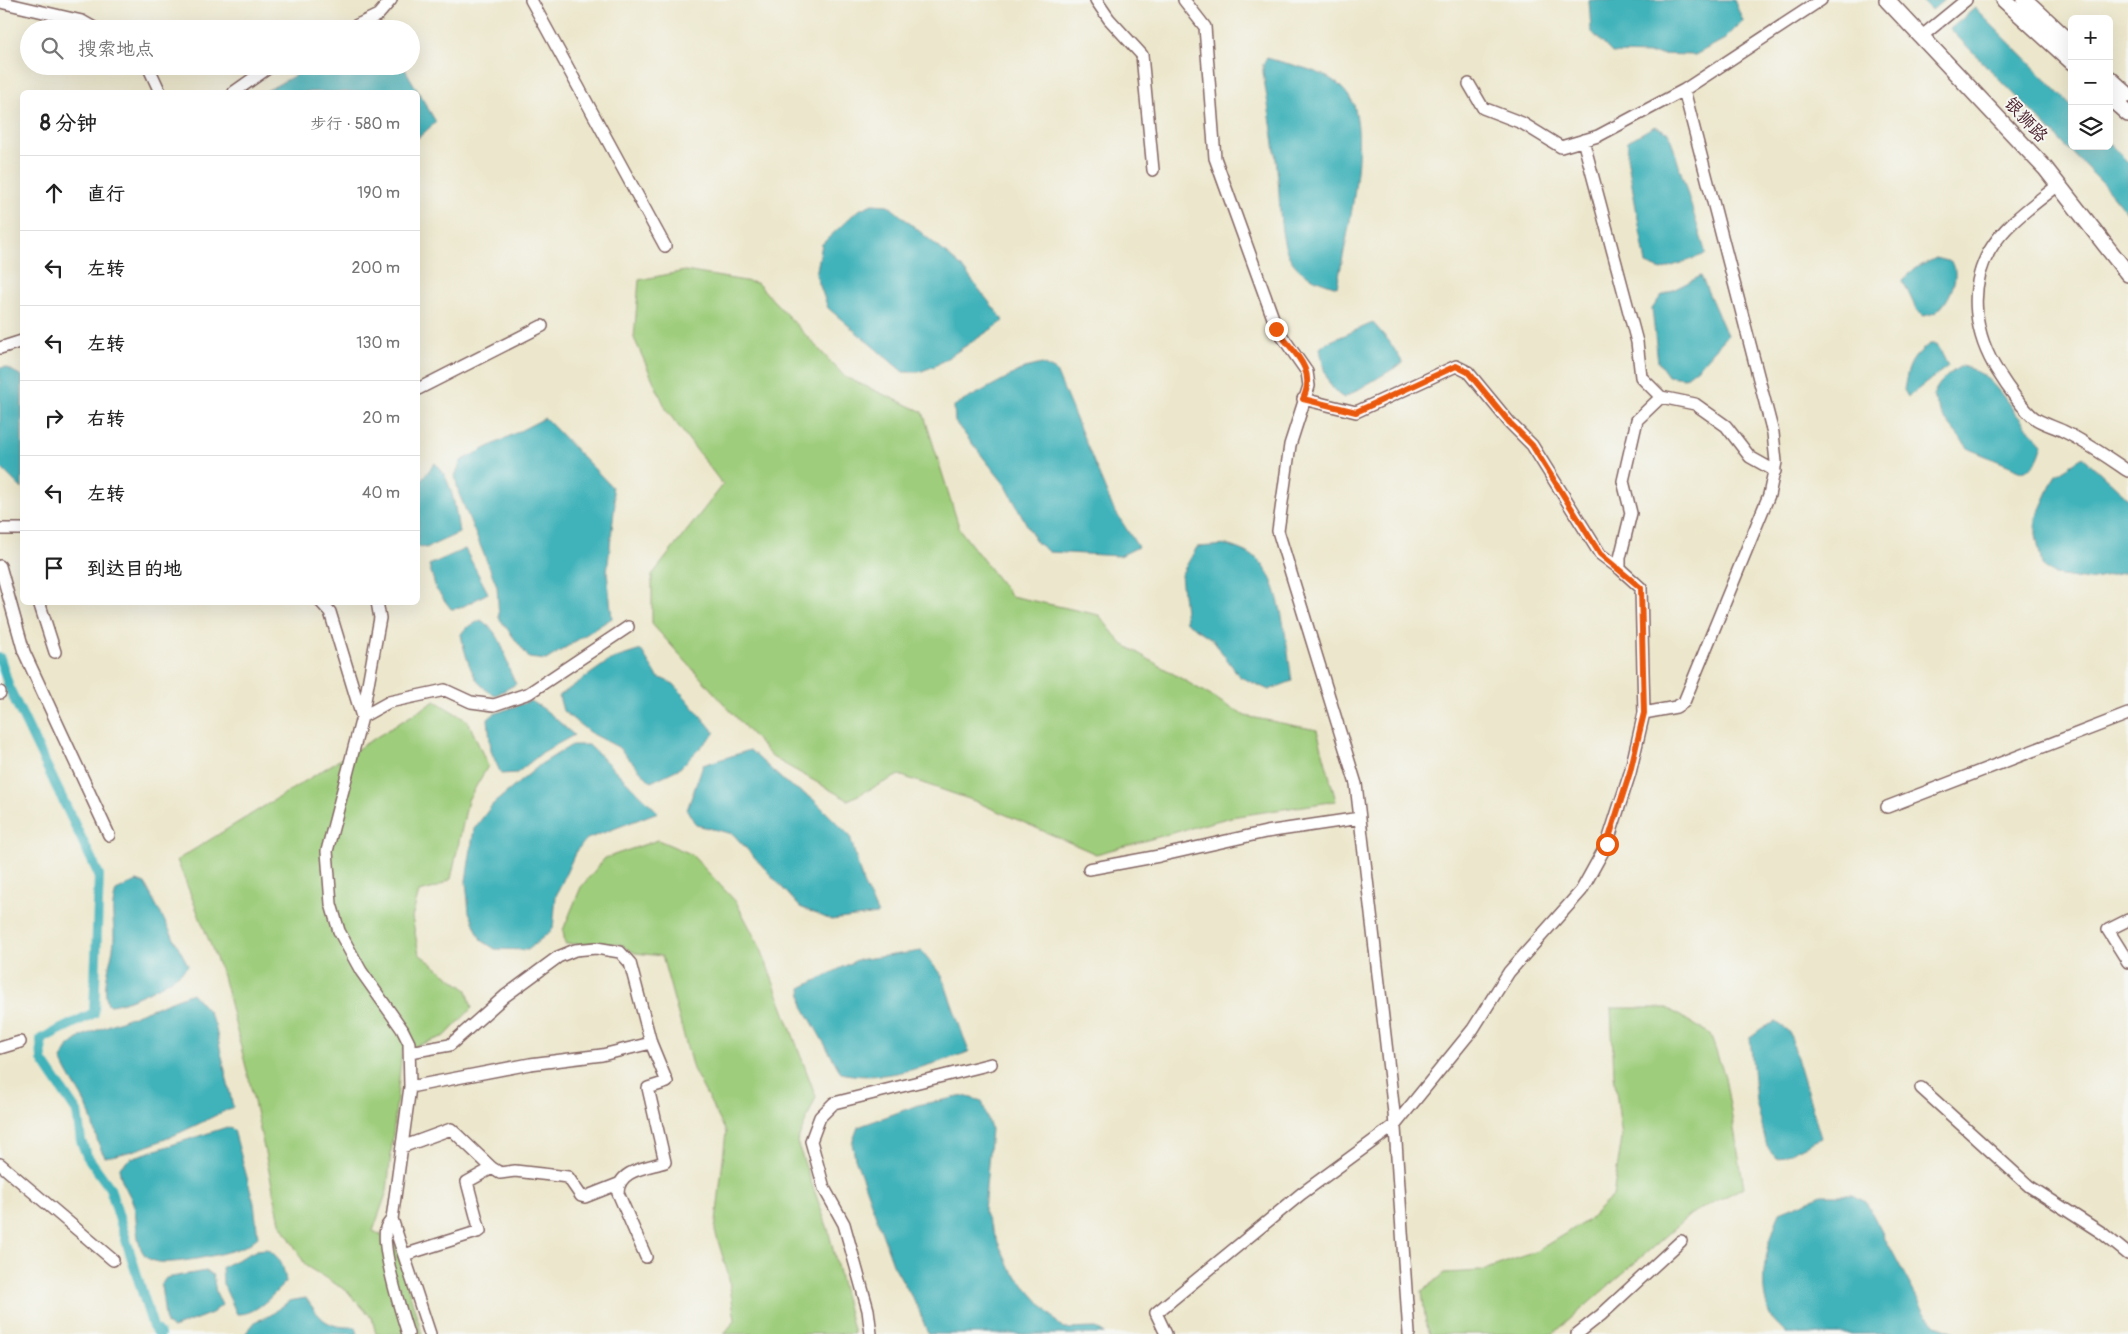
<!DOCTYPE html>
<html lang="zh">
<meta charset="utf-8">
<style>
:root{--surface:#fff;--page:#f2f2f2;--text:#222;--muted:#767676;--line:#e0e0e0}
body{margin:0;font-family:Pangolin,"LXGW WenKai TC",sans-serif;background:var(--page);color:var(--text)}
.controls{position:absolute;right:15px;top:15px;display:grid;overflow:hidden;border-radius:8px;box-shadow:0 5px 20px #0002}
.controls button{width:45px;height:45px;display:grid;place-items:center;padding:0;border:0;border-bottom:1px solid var(--line);background:var(--surface);color:var(--text);font:25px sans-serif}
.stop{position:absolute;width:15px;height:15px;margin:-11px;border:4px solid #ea580c;border-radius:50%;background:#fff}
.stop.end{background:#ea580c;border-color:#fff;box-shadow:0 1px 5px #0008}
.list{margin:0;padding:0;list-style:none}
h2{display:flex;justify-content:space-between;align-items:center;height:65px;margin:0;padding:0 20px;font-size:21px}
h2 small{font-size:16px;font-weight:400;color:var(--muted)}
.list li{display:grid;grid-template-columns:32px 1fr auto;gap:15px;align-items:center;box-sizing:border-box;height:75px;padding:0 20px;border-top:1px solid var(--line)}
.list b{display:block;font-size:19px;white-space:nowrap}
.list em{font-size:16px;font-style:normal;color:var(--muted)}
.icon{flex:none;width:28px;height:28px;fill:none;stroke:currentColor;stroke-width:2;stroke-linecap:round;stroke-linejoin:round}
.map{position:relative;flex:none;width:2128px;height:1334px;overflow:hidden}
.search{position:absolute;background:var(--surface);box-shadow:0 5px 20px #0002;left:20px;top:20px;width:400px;height:55px;display:flex;align-items:center;gap:12px;box-sizing:border-box;padding:0 18px;border-radius:28px;color:var(--muted);font-size:19px}
.panel{position:absolute;background:var(--surface);box-shadow:0 5px 20px #0002;left:20px;top:90px;width:400px;height:515px;border-radius:8px}
.map>svg:first-child{display:block}
.green{fill:#9ecd7b;stroke:#747653}
.water{fill:#41b2ba;stroke:#466872}
.lines{fill:none;stroke-linecap:round;stroke-linejoin:round}
.canal{stroke:#41b2ba;stroke-width:10}
.minor-casing{stroke:#836563;stroke-width:14}
.major-casing{stroke:#836563;stroke-width:18}
.minor{stroke:#fff;stroke-width:11}
.major{stroke:#fff;stroke-width:15}
.route{stroke:#ea580c;stroke-width:6}
.labels{text-anchor:middle;dominant-baseline:central;stroke-width:4;stroke-linejoin:round;paint-order:stroke}
.street-label{font-size:18px;fill:#4a1f2b;stroke:#f6f6f2}
</style>
<div class="map">
<svg width="2128" height="1334" viewBox="0 0 2128 1334">
<rect width="100%" height="100%" fill="#f6f6f2"/>
<filter id="ink" filterUnits="userSpaceOnUse"><feTurbulence type="fractalNoise" baseFrequency=".02" numOctaves="2"/><feDisplacementMap in="SourceGraphic" scale="10" xChannelSelector="R" yChannelSelector="G"/><feConvolveMatrix kernelMatrix="1 2 1 2 8 2 1 2 1" color-interpolation-filters="sRGB"/></filter>
<filter id="wash" filterUnits="userSpaceOnUse"><feTurbulence type="fractalNoise" baseFrequency=".0096" numOctaves="4" result="noise"/><feDisplacementMap in="SourceGraphic" scale="20" xChannelSelector="R" yChannelSelector="G"/><feGaussianBlur stdDeviation="1.12" result="paint"/><feColorMatrix in="noise" values="0 0 0 0 0 0 0 0 0 0 0 0 0 0 0 0 0 1.4 0 .05"/><feComposite in="paint" operator="in"/></filter>
<g filter="url(#wash)">
<rect width="100%" height="100%" fill="#ece7cc"/>
<path class="green" d="M685,271L757,283L845,377L923,412L960,530L1011,596L1099,615L1121,643L1245,716L1317,730L1336,801L1231,817L1096,854L972,800L899,775L848,800L772,757L652,624V575L723,485L667,411L634,338L639,280Z
M435,701L468,721L488,766L468,800L451,879L435,888L419,892L412,917L419,954L467,990L472,1008L445,1036L402,1051L387,1191L373,1231L394,1241L422,1334H376L372,1318L347,1291L306,1266L280,1222L249,1079L223,976L177,860Z
M658,840L691,854L736,902L761,949L816,1097L797,1142L828,1229L854,1334H724L735,1320L728,1274L715,1231L726,1132L693,1069L662,956L635,953L619,944H565L563,930L581,887L605,858Z
M1611,1008H1667L1710,1034L1725,1077L1744,1187L1691,1214L1553,1334H1430L1426,1323L1422,1292L1445,1273L1481,1271L1535,1252L1588,1220L1613,1196L1622,1138L1614,1075Z"/>
<path class="water" d="M1589,0H1734L1743,21L1725,39L1695,55L1612,53L1591,31Z
M1921,0H1944L1932,10Z
M1975,8L2072,106V146H2109V143L2128,162V214L2104,185L1950,29Z
M1267,58C1290,65 1319,69 1338,84C1343,89 1352,99 1354,105C1368,152 1346,238 1337,287C1319,281 1300,276 1290,258C1279,240 1280,199 1278,179C1275,143 1268,107 1263,72V64Z
M313,66H337L347,71L354,66H403L436,122L418,138V92H264Z
M1655,126L1669,133L1706,254L1661,270L1646,264L1627,157L1628,141Z
M872,204L888,205L960,265L1004,321L935,366L919,372H903L828,308L816,275L822,244L857,211Z
M1936,258L1952,262C1961,275 1949,303 1936,312C1933,314 1927,315 1924,316L1917,311L1903,281L1914,269Z
M1701,276L1727,335L1698,368L1685,378L1668,376L1658,362L1652,309L1661,296Z
M1373,323L1389,341L1403,363L1344,398C1326,388 1323,367 1320,348L1326,343Z
M1930,344H1937L1948,366L1908,397L1904,390C1908,367 1910,358 1930,344Z
M1042,364L1056,371L1113,508L1138,547L1120,556L1049,552L1036,542L1006,486L955,422L954,406L1025,368Z
M1962,366C1993,374 2003,399 2022,421C2028,429 2036,436 2043,444C2039,457 2037,467 2022,471L1969,449L1943,417L1933,396C1937,383 1950,372 1962,366Z
M5,367L22,376V489L0,467V368Z
M545,418L612,487L615,503L607,572L612,618L546,660L529,658L499,618L497,586L459,494L455,476L461,461Z
M2083,457L2128,498V572L2089,580L2055,575L2042,565L2036,534V518L2056,474Z
M435,463C452,478 456,511 459,533L426,548L418,546V484Z
M1228,545C1237,549 1248,552 1256,558C1282,578 1287,650 1292,681L1269,690L1240,677L1212,639L1186,622L1181,575L1197,547Z
M465,549L488,593L460,608L451,609L436,589L429,565Z
M481,620C509,640 501,658 516,684L496,695C473,688 465,655 461,634L466,628Z
M641,650L658,677L674,684L715,733L680,768L651,782L618,747L589,732L563,711L559,696L610,660Z
M530,701C548,709 559,723 574,735L543,752L517,773L501,774L491,751L488,719L494,714Z
M572,745H589L658,812L587,839L576,851L556,896L553,929L528,950L495,949L481,940L469,912L466,881L474,829L493,804L541,764Z
M750,750L785,782L813,799L850,836L863,883L878,914L831,920L800,907L733,834L696,825L687,810L703,765Z
M137,881L145,884L188,965C180,979 124,1006 108,1005C100,983 114,959 114,937C114,918 110,910 116,891Z
M922,951L942,976L969,1052C928,1065 884,1083 841,1073L803,1006L801,988L857,960Z
M192,993L208,1011L215,1025L233,1107C191,1127 151,1150 105,1157C93,1138 94,1118 84,1101C76,1086 67,1075 61,1059L69,1046L82,1036Z
M1776,1022L1789,1031L1821,1138L1778,1159L1767,1147L1756,1101L1750,1037L1762,1028Z
M964,1096L982,1101L991,1129L984,1211L1010,1269L1063,1329L1096,1328L1105,1334H928L918,1308L893,1264L855,1158L852,1143L858,1127L918,1105Z
M227,1127L234,1130L254,1203L258,1237C254,1240 250,1244 245,1246C231,1253 165,1268 151,1260C133,1251 139,1220 133,1203C128,1191 120,1181 119,1168L131,1158Z
M1822,1195H1852L1866,1202L1925,1313L1936,1325L1961,1334H1786C1782,1329 1774,1323 1771,1317C1755,1284 1768,1244 1780,1212Z
M266,1249C281,1256 284,1268 286,1282C273,1294 257,1315 237,1314L223,1284L222,1267L257,1250Z
M206,1271L213,1275L216,1292L222,1305L212,1313L173,1328L166,1324L161,1285L166,1278Z
M306,1298C322,1321 327,1328 356,1327L358,1334H245L256,1321L271,1315L289,1301Z"/>
<g class="lines">
<path class="canal" d="M0,658L10,690L99,875L94,1013L41,1039L42,1060L77,1112L81,1141L87,1156L110,1188L153,1327L160,1334"/>
</g>
</g>
<g filter="url(#ink)">
<g class="lines">
<defs>
<path id="minor" d="M531,0L665,246
M1096,0L1109,19L1142,55L1153,170
M1184,0L1205,27L1215,158L1277,329L1307,372L1309,386L1290,445L1278,531L1356,784L1394,1113L1409,1334
M0,2L82,21L96,29
M349,29L378,15L391,0
M1922,36L1966,0
M148,66L160,92
M1469,84L1483,108L1522,123L1561,147L1598,136L1684,90L1821,0
M234,92L271,66
M1583,140L1637,342L1641,377L1661,397L1695,404L1726,426L1750,457L1775,471
M2058,185C2035,204 2005,224 1990,250C1967,289 1975,336 1998,372C2006,385 2024,411 2036,419C2044,424 2055,427 2063,431C2086,442 2107,457 2128,471
M0,348L22,341
M418,389L542,326
M1303,399L1356,412L1456,366L1468,372L1510,423L1532,445L1600,554L1620,569
M0,529H22
M0,566L24,652L109,835
M39,602L55,652
M321,602L330,612L362,717L389,702L445,690L471,702L494,705L529,693L628,627
M377,602L380,618L362,717L327,851L331,904L339,931L361,971L402,1029L409,1043L410,1087L392,1219L430,1334
M0,693V692
M1644,713L1676,707L1684,702L1769,495L1776,462L1773,433L1684,90
M1887,807L2128,714
M1089,869L1159,856L1266,832L1360,818
M2128,920L2108,930L2128,962
M0,1048L20,1042
M410,1052L450,1045L505,996L558,957L575,950L596,948L620,952L630,963L651,1043L667,1082L648,1088L665,1162C646,1168 618,1170 618,1193L646,1257
M410,1087L530,1064L602,1055L651,1043
M1921,1088L2029,1186L2102,1233L2128,1254
M402,1147L451,1129L492,1168L500,1173L515,1171L568,1177L581,1196L585,1197L618,1184
M0,1164L113,1260
M392,1219C391,1221 387,1225 386,1228C381,1249 401,1312 408,1334
M404,1255L480,1231L467,1182L492,1168
M871,1334L868,1310L844,1224L824,1188L811,1141L820,1117L834,1103L991,1064
M1166,1334L1156,1313L1301,1194L1395,1125L1473,1029L1509,972L1581,891L1607,844L1630,773L1644,713L1641,588L1620,569V558L1631,513L1623,481L1637,420L1661,397
M1577,1334L1601,1315L1681,1241"/>
<path id="major" d="M1887,0L2045,168L2128,274
M2004,0L2072,62
M2025,0L2072,44
M2109,78L2128,95
M2109,97L2128,114"/>
</defs>
<use href="#minor" class="minor-casing"/>
<use href="#major" class="major-casing"/>
<use href="#minor" class="minor"/>
<use href="#major" class="major"/>
</g>
</g>
<g class="lines" filter="url(#ink)">
<path class="route" d="M1276,329C1294,353 1317,369 1303,399L1356,412L1456,366L1468,372L1510,423L1532,445L1600,554L1641,588L1644,713L1630,772L1607,844"/>
</g>
<g class="labels">
<g class="street-label">
<text transform="translate(2026 120) rotate(47)">银狮路</text>
</g>
</g>
</svg>
<div class="controls">
<button>+</button>
<button>−</button>
<button><svg class="icon" aria-label="layers" viewBox="0 0 24 24"><path d="M12 4l9 5-9 5-9-5zM3 14l9 5 9-5"/></svg></button>
</div>
<div class="stop" style="left:1607px;top:844px"></div>
<div class="stop end" style="left:1276px;top:329px"></div>
<div class="search"><svg class="icon" aria-label="search" viewBox="0 0 24 24"><circle cx="10" cy="10" r="6"/><path d="M15 15l6 6"/></svg>搜索地点</div>
<section class="panel">
<h2>8 分钟<small>步行 · 580 m</small></h2>
<ul class="list">
<li><svg class="icon" aria-label="ahead" viewBox="0 0 24 24"><path d="M12 20V5M6 11l6-6 6 6"/></svg><div><b>直行</b></div><em>190 m</em></li>
<li><svg class="icon" aria-label="left" viewBox="0 0 24 24"><path d="M17 20v-9H6M10 6l-5 5 5 5"/></svg><div><b>左转</b></div><em>200 m</em></li>
<li><svg class="icon" aria-label="left" viewBox="0 0 24 24"><path d="M17 20v-9H6M10 6l-5 5 5 5"/></svg><div><b>左转</b></div><em>130 m</em></li>
<li><svg class="icon" aria-label="right" viewBox="0 0 24 24"><path d="M7 20v-9h11M14 6l5 5-5 5"/></svg><div><b>右转</b></div><em>20 m</em></li>
<li><svg class="icon" aria-label="left" viewBox="0 0 24 24"><path d="M17 20v-9H6M10 6l-5 5 5 5"/></svg><div><b>左转</b></div><em>40 m</em></li>
<li><svg class="icon" aria-label="arrive" viewBox="0 0 24 24"><path d="M6 21V4h12l-3 4 3 4H6"/></svg><div><b>到达目的地</b></div></li>
</ul>
</section>
</div>
